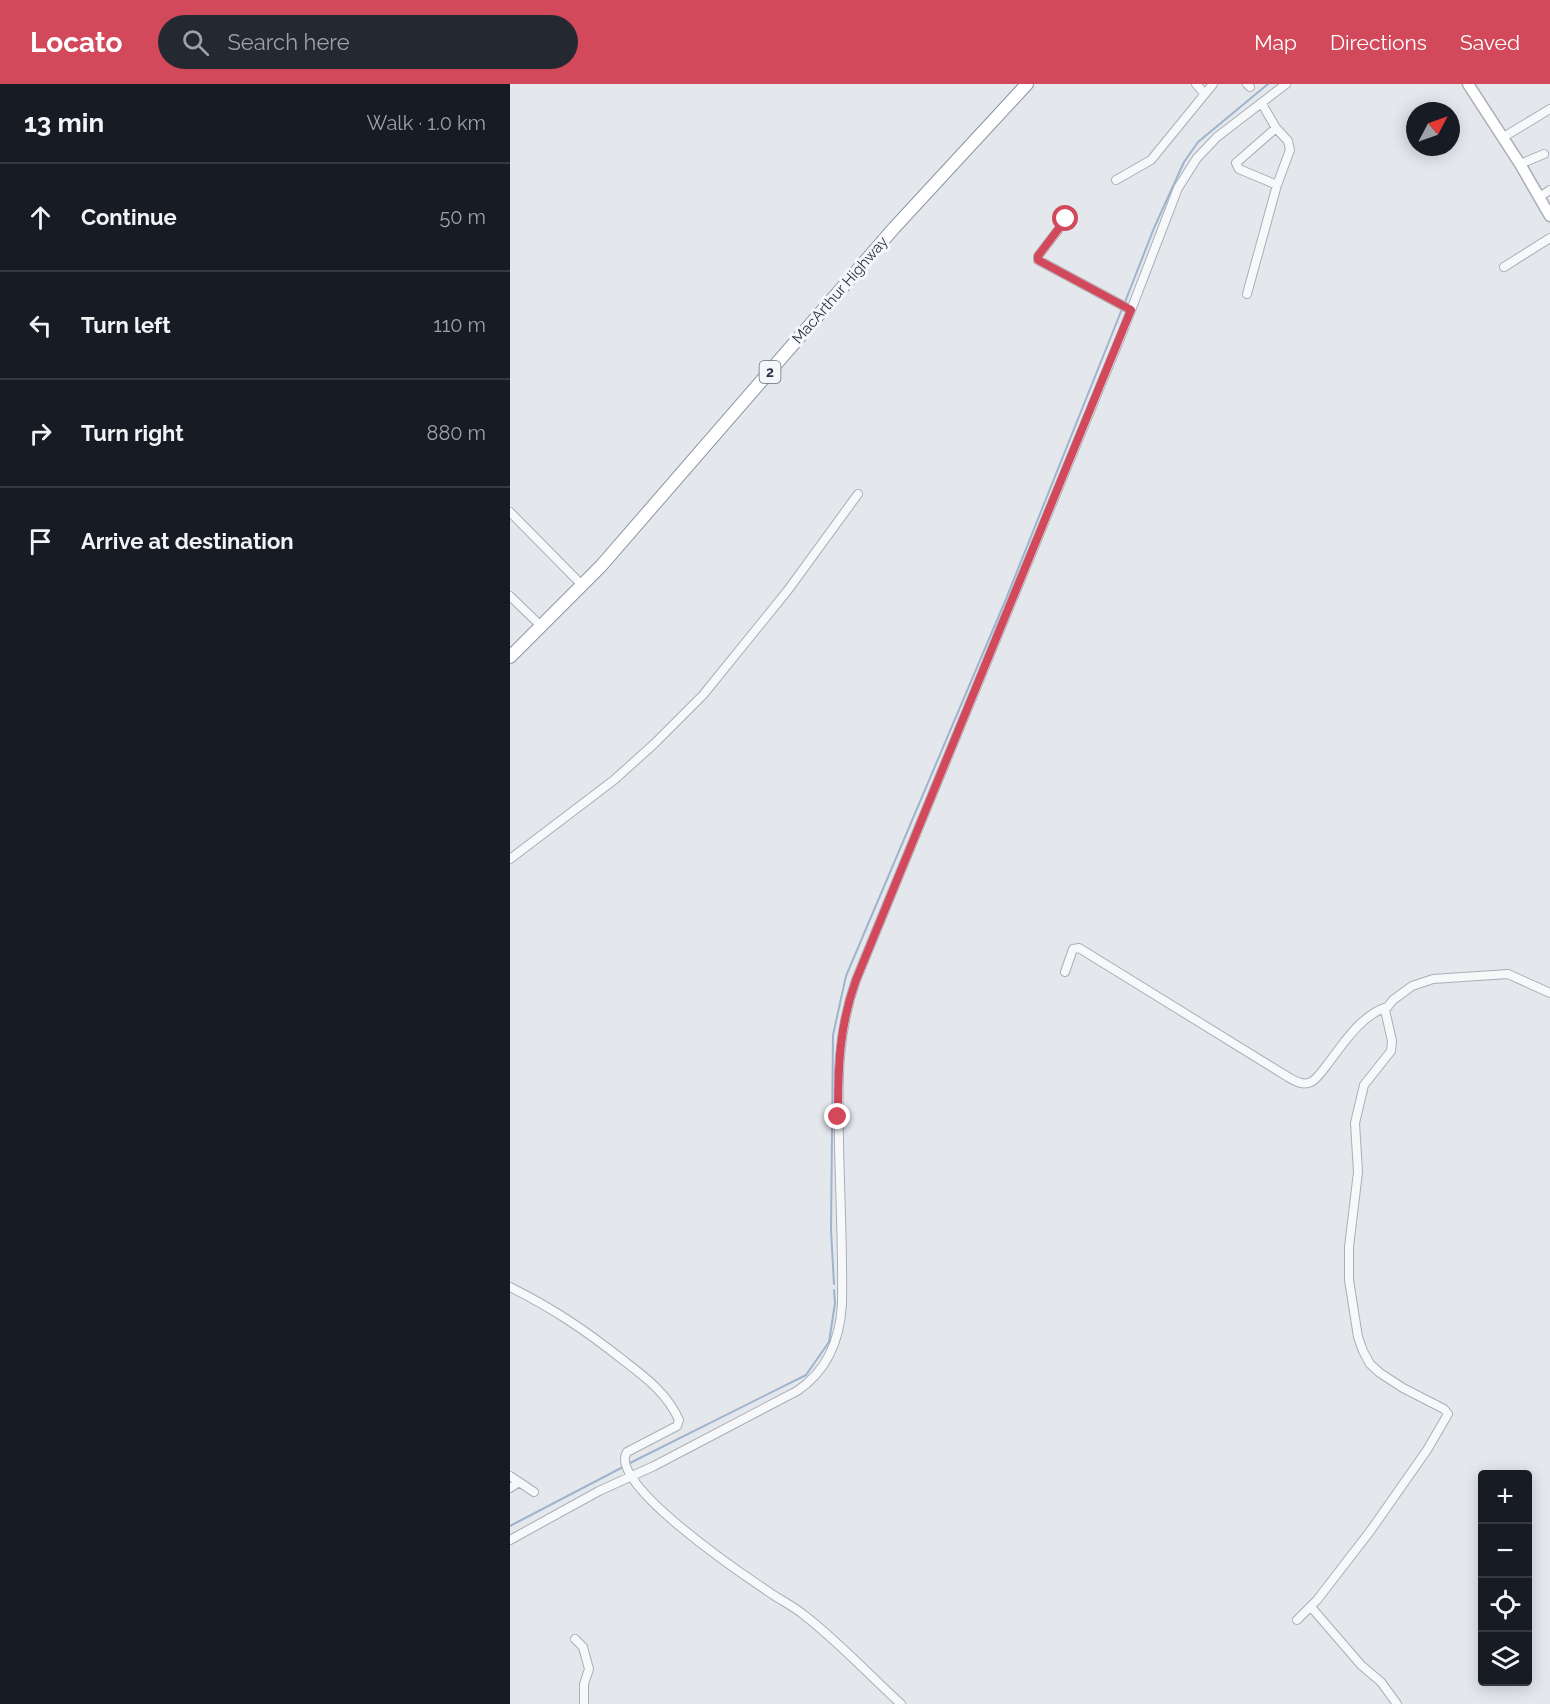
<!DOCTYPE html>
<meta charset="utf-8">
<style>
:root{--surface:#171b24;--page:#242831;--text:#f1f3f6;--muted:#9ea1a6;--line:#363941;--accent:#d1495b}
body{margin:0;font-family:Raleway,sans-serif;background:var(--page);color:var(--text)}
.controls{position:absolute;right:18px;bottom:18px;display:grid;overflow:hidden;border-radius:6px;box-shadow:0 3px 15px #0003}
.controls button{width:54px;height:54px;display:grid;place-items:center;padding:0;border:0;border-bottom:2px solid var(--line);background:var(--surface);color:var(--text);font:30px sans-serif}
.compass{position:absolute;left:896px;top:18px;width:54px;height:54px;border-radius:50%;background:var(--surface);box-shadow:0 3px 15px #0003;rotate:49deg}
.stop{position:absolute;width:18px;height:18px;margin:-14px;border:4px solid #d1495b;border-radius:50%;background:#fff}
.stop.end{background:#d1495b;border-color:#fff;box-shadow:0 2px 6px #0008}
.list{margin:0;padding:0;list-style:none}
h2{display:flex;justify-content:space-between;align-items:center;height:78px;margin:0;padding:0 24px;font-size:26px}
h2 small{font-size:20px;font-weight:400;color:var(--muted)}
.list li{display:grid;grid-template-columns:39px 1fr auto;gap:18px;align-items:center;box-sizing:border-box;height:108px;padding:0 24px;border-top:2px solid var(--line)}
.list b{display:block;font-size:22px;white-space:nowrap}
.list em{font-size:20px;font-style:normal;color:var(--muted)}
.icon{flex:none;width:33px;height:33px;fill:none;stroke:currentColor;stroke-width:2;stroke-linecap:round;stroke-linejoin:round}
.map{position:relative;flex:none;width:1040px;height:1620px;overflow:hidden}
header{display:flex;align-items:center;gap:36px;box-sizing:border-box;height:84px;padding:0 30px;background:var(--accent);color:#fff}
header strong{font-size:28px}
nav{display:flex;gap:33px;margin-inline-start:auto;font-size:21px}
.search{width:420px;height:54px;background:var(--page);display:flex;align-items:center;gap:15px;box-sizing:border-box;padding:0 21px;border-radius:33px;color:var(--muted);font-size:22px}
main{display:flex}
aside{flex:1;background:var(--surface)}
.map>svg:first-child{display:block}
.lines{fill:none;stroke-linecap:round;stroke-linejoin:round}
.stream{stroke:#9fb4cc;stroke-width:2}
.minor-casing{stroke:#a9aeb7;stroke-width:10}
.secondary-casing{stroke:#a9aeb7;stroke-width:13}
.trunk-casing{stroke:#8b94a3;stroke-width:14}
.minor{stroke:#f7f8fa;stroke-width:8}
.secondary{stroke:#fff;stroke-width:10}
.trunk{stroke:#fff;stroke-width:12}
.route{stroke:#d1495b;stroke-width:8}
.labels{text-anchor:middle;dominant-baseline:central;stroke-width:6;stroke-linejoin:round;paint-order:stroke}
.shield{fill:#f4f6f9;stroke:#676e7b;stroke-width:1.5}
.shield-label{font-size:14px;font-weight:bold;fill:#2b3445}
.street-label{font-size:15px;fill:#2b3445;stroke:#f4f6f9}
</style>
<header>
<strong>Locato</strong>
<div class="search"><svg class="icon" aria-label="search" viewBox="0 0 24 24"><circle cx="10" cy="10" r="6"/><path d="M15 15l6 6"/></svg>Search here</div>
<nav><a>Map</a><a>Directions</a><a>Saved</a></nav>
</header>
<main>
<aside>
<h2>13 min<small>Walk · 1.0 km</small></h2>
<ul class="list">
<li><svg class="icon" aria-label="ahead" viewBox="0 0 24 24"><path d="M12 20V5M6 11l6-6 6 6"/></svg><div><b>Continue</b></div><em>50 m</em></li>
<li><svg class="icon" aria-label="left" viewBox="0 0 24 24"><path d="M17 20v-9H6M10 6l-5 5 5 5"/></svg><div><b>Turn left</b></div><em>110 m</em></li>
<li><svg class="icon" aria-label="right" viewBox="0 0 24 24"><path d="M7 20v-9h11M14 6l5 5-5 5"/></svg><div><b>Turn right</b></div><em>880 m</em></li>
<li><svg class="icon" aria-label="arrive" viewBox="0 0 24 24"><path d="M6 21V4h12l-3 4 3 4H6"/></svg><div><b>Arrive at destination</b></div></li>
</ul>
</aside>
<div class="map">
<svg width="1040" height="1620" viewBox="0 0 1040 1620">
<rect width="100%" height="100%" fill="#e4e7ec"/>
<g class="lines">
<path class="stream" d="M615,218L644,144L674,78L688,58L758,0
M324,1200L321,1146L323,951L336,892L496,515L612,225
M118,1380L296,1291L319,1258L325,1219L324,1206
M0,1442L113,1383"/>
<defs>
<path id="minor" d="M686,0L694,9
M737,0L740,3
M766,44L726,79L729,85L767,101
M992,54L1040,25
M1010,80L1034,70
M606,96L641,76L703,0
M1029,113L1040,106
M556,136L528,172V176L621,226
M994,183L1040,154
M737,210L767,101L780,66L778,57L766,44L752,20
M0,428L72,501
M0,512L31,542
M0,775L104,696L144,660L193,611L278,506L348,410
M555,888L563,865L569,864L778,993C785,997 793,1002 801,998C807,995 812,987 817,981C833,960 851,931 877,923
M0,1203C44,1225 75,1246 113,1276C135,1293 157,1309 169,1336L167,1342L117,1368C96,1398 232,1490 256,1506C268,1515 282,1521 294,1531C329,1558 359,1591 391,1620
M0,1392L24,1408
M0,1404L9,1398
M0,1456L89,1407L144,1382L287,1307C317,1287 330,1255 332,1220C333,1166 330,1113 329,1059C328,1000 326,953 346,896L613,247L668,104L687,74L707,53L776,0
M801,1523L851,1581L871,1598L887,1620
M787,1536L807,1516L861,1446L917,1366L938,1330L934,1325L893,1304L870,1289L860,1280L853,1267L848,1253L839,1196V1163L848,1088L845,1039L854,1001L881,967L882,957L875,926L883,916L902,902L923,895L998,890L1040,909
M65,1555L73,1563L79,1585L74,1600V1620"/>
<path id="secondary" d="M958,0L1010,80L1040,132"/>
<path id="trunk" d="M0,573L91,482L384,144L517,0"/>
</defs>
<use href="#minor" class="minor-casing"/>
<use href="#secondary" class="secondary-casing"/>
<use href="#trunk" class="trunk-casing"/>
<use href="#minor" class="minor"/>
<use href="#secondary" class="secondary"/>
<use href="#trunk" class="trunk"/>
</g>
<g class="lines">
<path class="route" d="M328,1033C328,984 329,943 346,896L621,226L528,176V172L556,135"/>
</g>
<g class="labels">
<rect class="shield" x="249.5" y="277" width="21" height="22" rx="4.5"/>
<g class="shield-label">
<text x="260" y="288">2</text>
</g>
<g class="street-label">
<text transform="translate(330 206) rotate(-49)">MacArthur Highway</text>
</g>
</g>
</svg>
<div class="controls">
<button>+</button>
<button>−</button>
<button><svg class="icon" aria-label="locate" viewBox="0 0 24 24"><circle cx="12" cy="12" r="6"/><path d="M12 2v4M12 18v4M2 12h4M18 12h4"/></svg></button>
<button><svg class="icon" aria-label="layers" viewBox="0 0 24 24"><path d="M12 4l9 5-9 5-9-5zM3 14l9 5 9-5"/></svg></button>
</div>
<svg class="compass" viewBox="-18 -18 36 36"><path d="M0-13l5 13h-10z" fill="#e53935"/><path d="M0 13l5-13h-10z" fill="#9ea1a6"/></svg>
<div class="stop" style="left:556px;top:135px"></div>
<div class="stop end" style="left:328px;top:1033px"></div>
</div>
</main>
